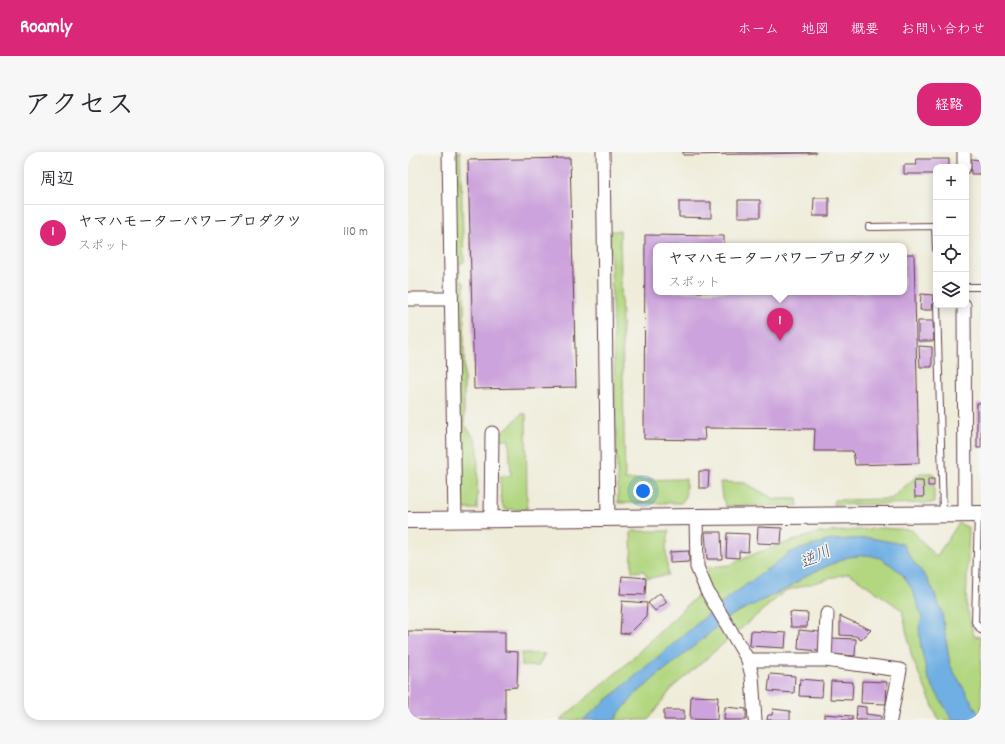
<!DOCTYPE html>
<html lang="ja">
<meta charset="utf-8">
<style>
:root{--surface:#fff;--page:#f7f7f7;--text:#2b2b33;--muted:#7c7c81;--line:#e1e1e2;--accent:#db2777}
body{margin:0;font-family:Dekko,"Klee One",sans-serif;background:var(--page);color:var(--text)}
.controls{position:absolute;right:12px;top:12px;display:grid;overflow:hidden;border-radius:8px;box-shadow:0 2px 10px #0003}
.controls button{width:36px;height:36px;display:grid;place-items:center;padding:0;border:0;border-bottom:1px solid var(--line);background:var(--surface);color:var(--text);font:20px sans-serif}
.you{position:absolute;left:235px;top:339px;width:14px;height:14px;margin:-10px;border:3px solid #fff;border-radius:50%;background:#1a73e8;box-shadow:0 0 0 6px #1a73e833}
.badge{display:grid;place-items:center;width:26px;height:26px;border-radius:50%;background:var(--accent);color:#fff;font-size:13px;font-weight:700}
.pin{position:absolute;translate:-50% -33px;filter:drop-shadow(0 1px 2px #0008)}
.pin::after{content:'';position:absolute;top:21px;width:14px;height:12px;background:inherit;clip-path:polygon(0 0,100% 0,50% 100%)}
.popup{position:absolute;left:245px;top:91px;width:254px;height:52px;box-sizing:border-box;display:grid;place-content:center;border-radius:8px;background:var(--surface);filter:drop-shadow(0 1px 3px #0005);font-size:13px;white-space:nowrap;color:var(--muted)}
.popup b{font-size:15px;color:var(--text)}
.popup::after{content:'';position:absolute;left:50%;top:100%;margin-left:-8px;border:8px solid transparent;border-top-color:var(--surface)}
.list{margin:0;padding:0;list-style:none}
h2{display:flex;justify-content:space-between;align-items:center;height:52px;margin:0;padding:0 16px;font-size:17px}
h2 small{font-size:13px;font-weight:400;color:var(--muted)}
.list li{display:grid;grid-template-columns:26px 1fr auto;gap:12px;align-items:center;box-sizing:border-box;height:56px;padding:0 16px;border-top:1px solid var(--line)}
.list b{display:block;font-size:15px;white-space:nowrap}
.list p{margin:0;font-size:13px;white-space:nowrap;color:var(--muted)}
.list em{font-size:13px;font-style:normal;color:var(--muted)}
.icon{flex:none;width:22px;height:22px;fill:none;stroke:currentColor;stroke-width:2;stroke-linecap:round;stroke-linejoin:round}
.map{position:relative;flex:none;width:573px;height:568px;overflow:hidden;border-radius:16px}
header{display:flex;align-items:center;gap:24px;box-sizing:border-box;height:56px;padding:0 20px;background:var(--accent);color:#fff}
header strong{font-size:19px}
nav{display:flex;gap:22px;margin-inline-start:auto;font-size:14px}
.intro{display:flex;align-items:center;justify-content:space-between;box-sizing:border-box;height:96px;padding:0 24px}
h1{margin:0;font-size:28px}
.button{padding:10px 18px;border-radius:16px;background:var(--accent);color:#fff;font-size:14px;font-weight:700}
main{display:flex;gap:24px;padding:0 24px}
aside{flex:1;background:var(--surface);border-radius:16px;box-shadow:0 2px 10px #0003}
.map>svg:first-child{display:block}
.green{fill:#b2d780;stroke:#7e7b56}
.water{fill:#70afe3;stroke:#5d6787}
.building{fill:#cca3dc}
.lines{fill:none;stroke-linecap:round;stroke-linejoin:round}
.service-casing{stroke:#633e45;stroke-width:8}
.minor-casing{stroke:#633e45;stroke-width:15}
.tertiary-casing{stroke:#633e45;stroke-width:18}
.service{stroke:#fff;stroke-width:6}
.minor{stroke:#fff;stroke-width:13}
.tertiary{stroke:#fff;stroke-width:16}
.labels{text-anchor:middle;dominant-baseline:central;stroke-width:3;stroke-linejoin:round;paint-order:stroke}
.water-label{font-size:16px;font-style:italic;fill:#57516b;stroke:#f6f6f2}
</style>
<header>
<strong>Roamly</strong>
<nav><a>ホーム</a><a>地図</a><a>概要</a><a>お問い合わせ</a></nav>
</header>
<div class="intro"><h1>アクセス</h1><a class="button">経路</a></div>
<main>
<aside>
<h2>周辺<small></small></h2>
<ul class="list">
<li><span class="badge">1</span><div><b>ヤマハモーターパワープロダクツ</b><p>スポット</p></div><em>110 m</em></li>
</ul>
</aside>
<div class="map">
<svg width="573" height="568" viewBox="0 0 573 568">
<rect width="100%" height="100%" fill="#f6f6f2"/>
<filter id="ink" filterUnits="userSpaceOnUse"><feTurbulence type="fractalNoise" baseFrequency=".025" numOctaves="2"/><feDisplacementMap in="SourceGraphic" scale="8" xChannelSelector="R" yChannelSelector="G"/><feConvolveMatrix kernelMatrix="1 2 1 2 8 2 1 2 1" color-interpolation-filters="sRGB"/></filter>
<filter id="wash" filterUnits="userSpaceOnUse"><feTurbulence type="fractalNoise" baseFrequency=".012" numOctaves="4" result="noise"/><feDisplacementMap in="SourceGraphic" scale="16" xChannelSelector="R" yChannelSelector="G"/><feGaussianBlur stdDeviation="0.9" result="paint"/><feColorMatrix in="noise" values="0 0 0 0 0 0 0 0 0 0 0 0 0 0 0 0 0 1.4 0 .05"/><feComposite in="paint" operator="in"/></filter>
<g filter="url(#wash)">
<rect width="100%" height="100%" fill="#efecd9"/>
<path class="green" d="M42,0H52L56,110L51,112L52,129L56,130V272L67,287L70,297L69,357H53Z
M202,79H212L217,328L278,327C278,335 279,346 273,351H210Z
M113,262H118L119,358L96,357L93,349L92,324H103L101,288L90,287V283L105,271Z
M512,321H526V351L425,353L426,348L483,347Z
M312,330L337,331L366,347H389L390,354H318L314,345Z
M551,371L561,376L558,453L566,484L573,485V568H531L504,506L494,458L441,421L377,439L265,535L240,568H152L215,515L289,444L301,415L321,413L351,400L409,381L474,376L504,378L528,405Z
M225,379H261L258,396L260,423L240,426L236,419L224,420L223,381Z
M113,501L137,502L130,514H114Z"/>
<path class="water" d="M462,386L495,392L504,408L518,425L526,440L534,461L542,513L573,566V568H544L520,526L513,496L511,476L514,466L505,439L494,422L483,413L472,406L460,403L440,405L399,423L382,435L320,465L295,487L249,524L228,542L212,560L207,568H175L316,449L383,400L423,388Z"/>
<g id="blocks">
<path class="building" d="M275,0H408V1L275,3Z
M162,6L168,235L66,237L60,8Z
M508,7H541V15H528V22H496V13H509Z
M563,7L573,8V22H563Z
M406,46H421V64H405Z
M330,48H352V65H330Z
M271,50H303V66L271,65Z
M237,83L316,84V94H248V140H496V102H506L511,311L447,313L445,299H406L407,277L296,276L297,288L236,287Z
M513,142L525,143L524,158H512Z
M510,169H525L526,189H510Z
M511,194L524,195V215H512Z
M569,251H573V296H569Z
M291,319H301L300,336H291Z
M520,327H526V334H520Z
M506,329H515L516,345H507Z
M350,375L374,376L373,392L349,391Z
M297,380H313L314,407H299Z
M319,381L341,382L340,400L331,399V406L318,405Z
M281,399V410L262,411V400Z
M214,424L238,426L237,443L212,442Z
M252,441L259,450L247,459L240,451Z
M214,449L239,451L238,465L222,481L212,482Z
M382,460L400,461L399,475H383Z
M432,464L463,478L453,488L448,484L432,483Z
M391,478L412,480L411,499L390,497Z
M0,479L97,480V499L110,500L109,535L97,536V568H0Z
M343,479L378,481L377,496L342,494Z
M424,486L448,487L447,504L423,502Z
M362,522L387,524L386,541L360,539Z
M392,527L415,529L414,545L391,544Z
M423,529L445,530L444,548L422,547Z
M454,529L479,530L478,552L453,551Z
M283,544L310,545L309,568L282,567Z
M449,554L458,555V562L473,564V568H448Z
M317,555L338,557V568H316Z
M365,557L382,559V568H359L360,563H364Z
M256,558H276V568H256Z
M416,562L444,564V568H416Z"/>
</g>
</g>
<g filter="url(#ink)">
<use href="#blocks" fill-opacity="0" stroke="#633e45" stroke-width="1"/>
<g class="lines">
<defs>
<path id="service" d="M461,75L527,74L528,97
M558,135H573
M529,153L535,361
M570,362L567,470L573,478"/>
<path id="minor" d="M41,0L47,368
M195,0L200,366
M556,0V15
M0,147H43
M556,153L557,361
M288,365L289,415L299,439L340,508L344,524L347,568
M83,367L84,281
M340,508H417L492,518L482,568
M417,508L419,462"/>
<path id="tertiary" d="M0,368L573,362"/>
</defs>
<use href="#service" class="service-casing"/>
<use href="#minor" class="minor-casing"/>
<use href="#tertiary" class="tertiary-casing"/>
<use href="#service" class="service"/>
<use href="#minor" class="minor"/>
<use href="#tertiary" class="tertiary"/>
</g>
</g>
<g class="labels">
<g class="water-label">
<text transform="translate(408 406) rotate(-26)">逆川</text>
</g>
</g>
</svg>
<div class="controls">
<button>+</button>
<button>−</button>
<button><svg class="icon" aria-label="locate" viewBox="0 0 24 24"><circle cx="12" cy="12" r="6"/><path d="M12 2v4M12 18v4M2 12h4M18 12h4"/></svg></button>
<button><svg class="icon" aria-label="layers" viewBox="0 0 24 24"><path d="M12 4l9 5-9 5-9-5zM3 14l9 5 9-5"/></svg></button>
</div>
<div class="you"></div>
<div class="pin badge" style="left:372px;top:189px">1</div>
<div class="popup"><b>ヤマハモーターパワープロダクツ</b>スポット</div>
</div>
</main>
